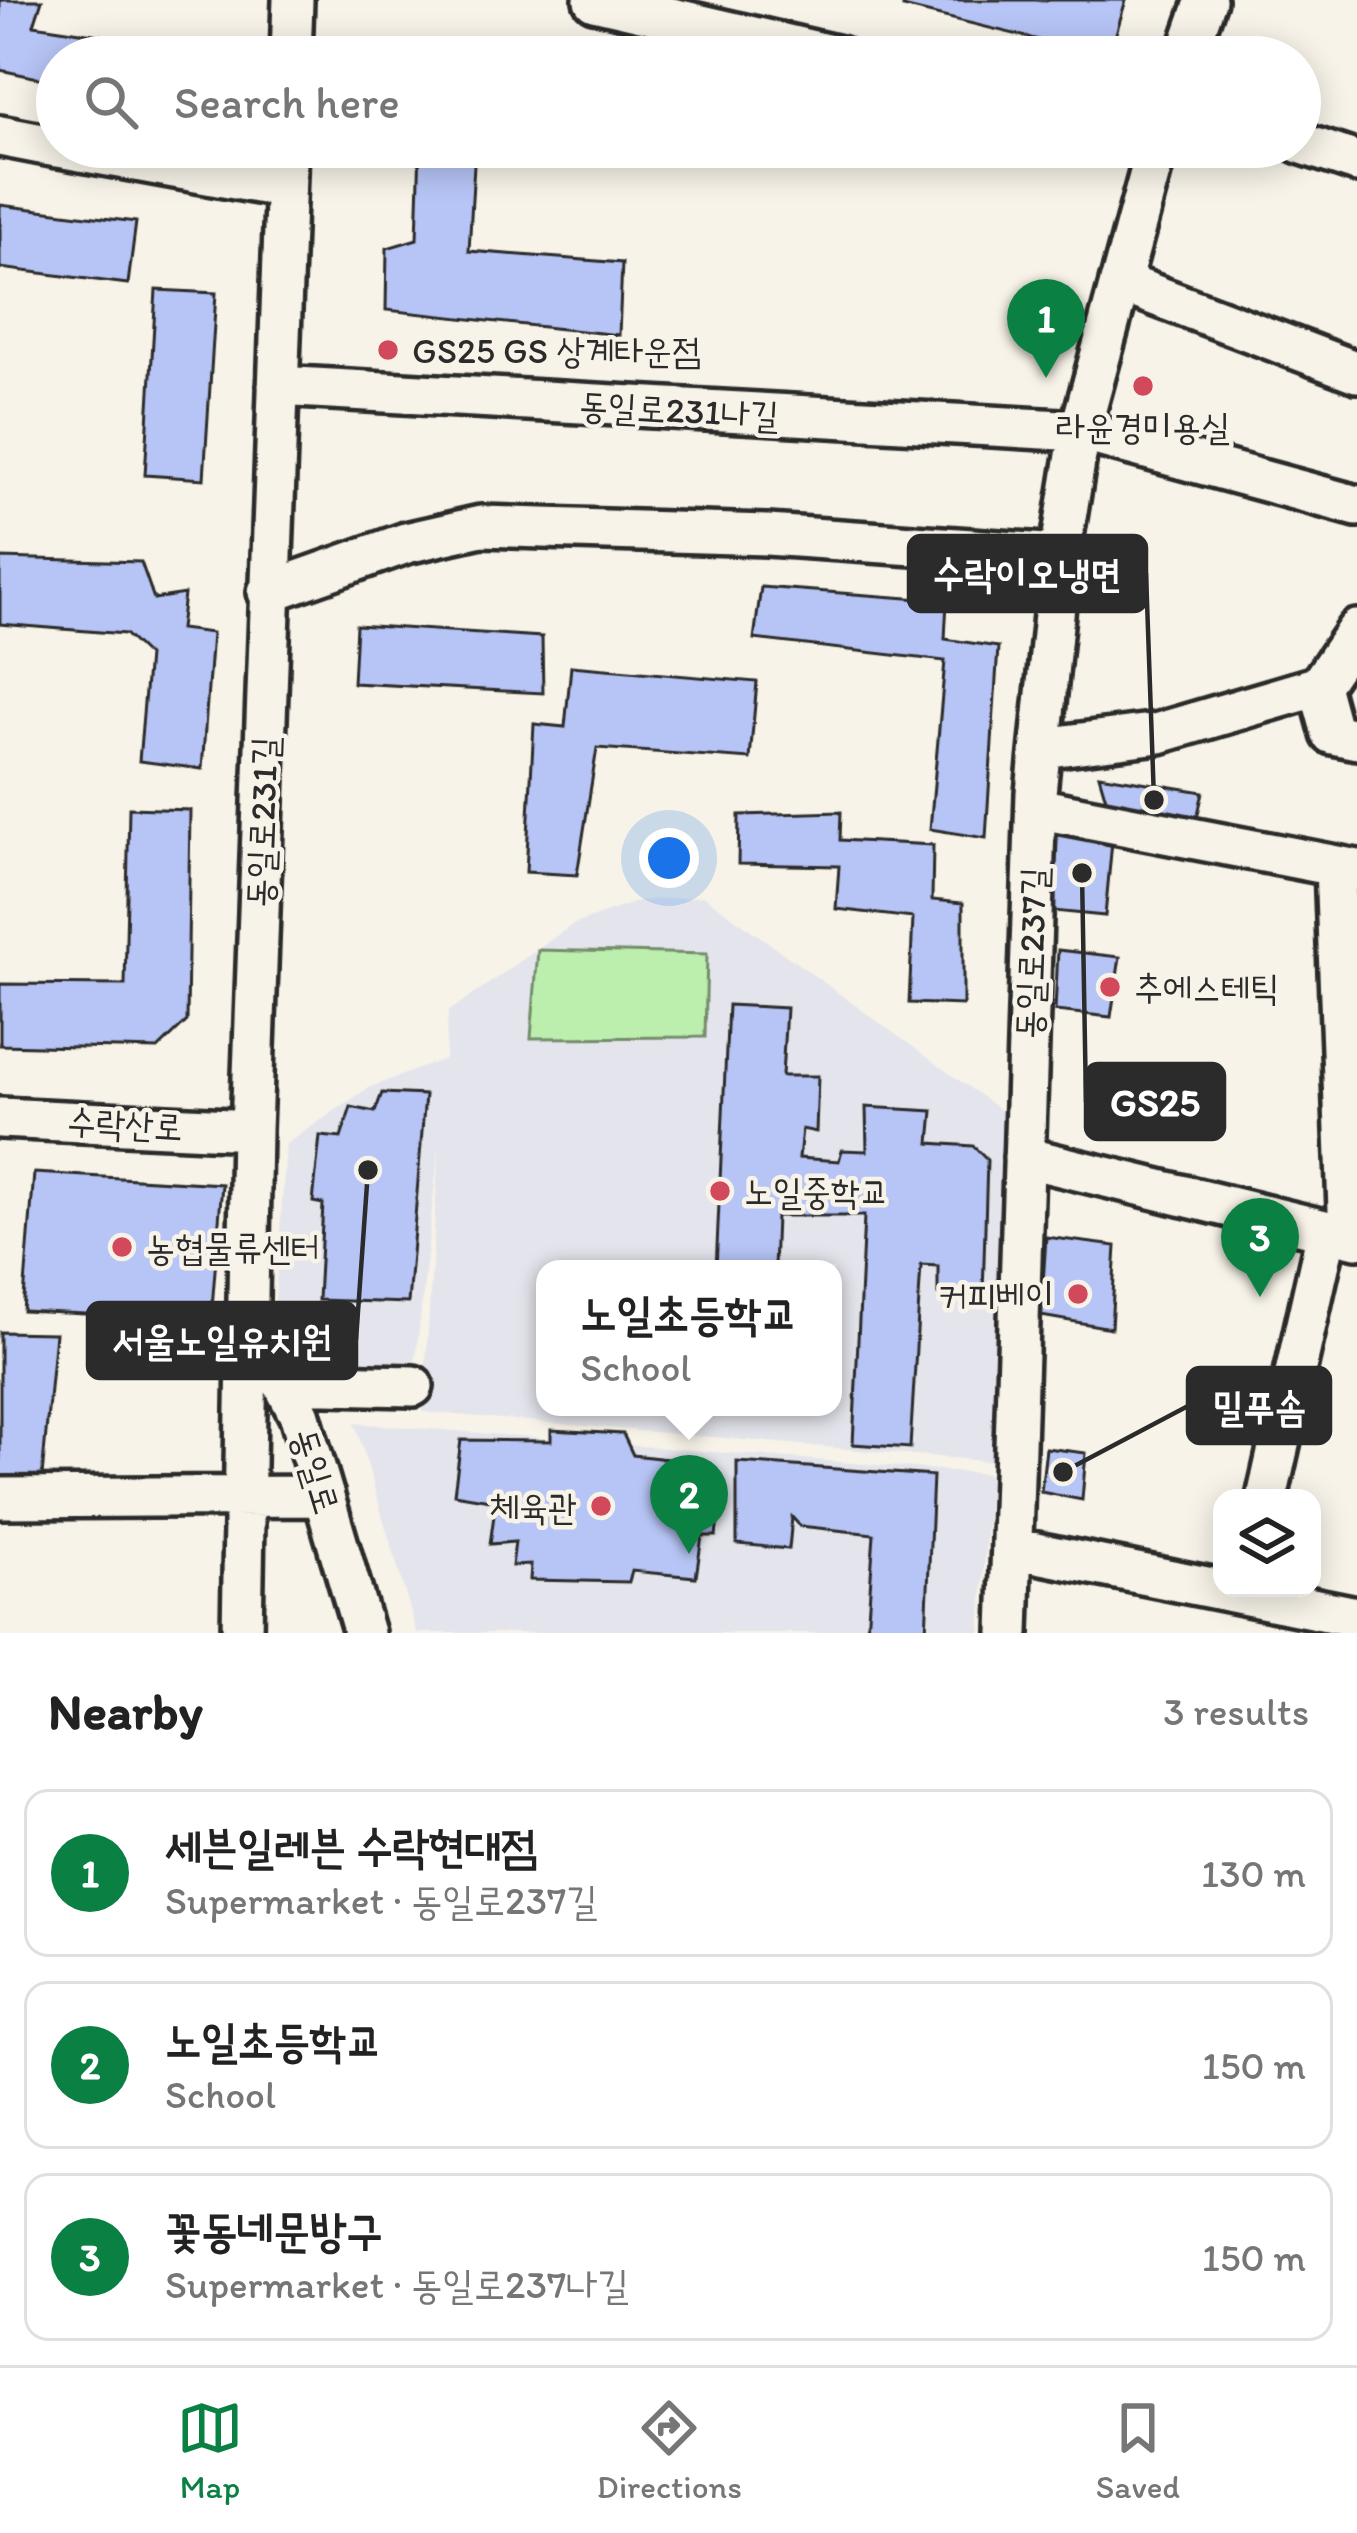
<!DOCTYPE html>
<meta charset="utf-8">
<style>
:root{--surface:#fff;--page:#f6f6f6;--text:#222;--muted:#767676;--line:#e0e0e0;--accent:#0b8043}
body{margin:0;font-family:Itim,"Poor Story",sans-serif;background:var(--page);color:var(--text)}
.controls{position:absolute;right:36px;bottom:36px;display:grid;overflow:hidden;border-radius:24px;box-shadow:0 6px 30px #0003}
.controls button{width:108px;height:108px;display:grid;place-items:center;padding:0;border:0;border-bottom:3px solid var(--line);background:var(--surface);color:var(--text);font:60px sans-serif}
.you{position:absolute;left:669px;top:858px;width:42px;height:42px;margin:-30px;border:9px solid #fff;border-radius:50%;background:#1a73e8;box-shadow:0 0 0 18px #1a73e833}
.badge{display:grid;place-items:center;width:78px;height:78px;border-radius:50%;background:var(--accent);color:#fff;font-size:39px;font-weight:700}
.pin{position:absolute;translate:-50% -99px;filter:drop-shadow(0 3px 6px #0008)}
.pin::after{content:'';position:absolute;top:63px;width:42px;height:36px;background:inherit;clip-path:polygon(0 0,100% 0,50% 100%)}
.popup{position:absolute;left:536px;top:1260px;width:306px;height:156px;box-sizing:border-box;display:grid;place-content:center;border-radius:24px;background:var(--surface);filter:drop-shadow(0 3px 9px #0005);font-size:39px;white-space:nowrap;color:var(--muted)}
.popup b{font-size:45px;color:var(--text)}
.popup::after{content:'';position:absolute;left:50%;top:100%;margin-left:-24px;border:24px solid transparent;border-top-color:var(--surface)}
.list{margin:0;padding:0;list-style:none}
h2{display:flex;justify-content:space-between;align-items:center;height:156px;margin:0;padding:0 48px;font-size:51px}
h2 small{font-size:39px;font-weight:400;color:var(--muted)}
.list li{display:grid;grid-template-columns:78px 1fr auto;gap:36px;align-items:center;box-sizing:border-box;height:168px;margin:0 24px 24px;padding:0 24px;border:3px solid var(--line);border-radius:24px}
.list b{display:block;font-size:45px;white-space:nowrap}
.list p{margin:0;font-size:39px;white-space:nowrap;color:var(--muted)}
.list em{font-size:39px;font-style:normal;color:var(--muted)}
.icon{flex:none;width:66px;height:66px;fill:none;stroke:currentColor;stroke-width:2;stroke-linecap:round;stroke-linejoin:round}
.map{position:relative;flex:none;width:1357px;height:1633px;overflow:hidden}
.search{position:absolute;background:var(--surface);box-shadow:0 6px 30px #0003;left:36px;right:36px;top:36px;height:132px;display:flex;align-items:center;gap:30px;box-sizing:border-box;padding:0 42px;border-radius:66px;color:var(--muted);font-size:45px}
.sheet{height:732px;background:var(--surface)}
nav{display:flex;justify-content:space-around;align-items:center;box-sizing:border-box;height:168px;border-top:3px solid var(--line);background:var(--surface);font-size:33px;color:var(--muted)}
nav a{display:grid;justify-items:center;gap:6px}
nav .on{color:var(--accent)}
.map>svg:first-child{display:block}
.built{fill:#e4e5ec;fill-rule:evenodd}
.green{fill:#bceeae;stroke:#748c6c;stroke-width:3}
.building{fill:#b7c5f6;stroke:#2b2b2b;stroke-width:3}
.lines{fill:none;stroke-linecap:round;stroke-linejoin:round}
.minor-casing{stroke:#2b2b2b;stroke-width:48}
.minor{stroke:#f7f3e8;stroke-width:39}
.poi-dot{fill:#d1495b;stroke:#f7f3e8;stroke-width:4.5}
.labels{text-anchor:middle;dominant-baseline:central;stroke-width:9;stroke-linejoin:round;paint-order:stroke}
.poi-label{font-size:36px;fill:#2b2b2b;stroke:#f7f3e8;text-anchor:start}
.street-label{font-size:36px;fill:#2b2b2b;stroke:#f7f3e8}
.leader{fill:none;stroke:#2b2b2b;stroke-width:4.5}
.callout-dot{fill:#2b2b2b;stroke:#f7f3e8;stroke-width:4.5}
.callout{fill:#2b2b2b;stroke:#2b2b2b;stroke-width:4.5}
.callout-label{font-size:39px;text-anchor:middle;font-weight:bold;fill:#fff}
</style>
<div class="map">
<svg width="1357" height="1633" viewBox="0 0 1357 1633">
<rect width="100%" height="100%" fill="#f7f3e8"/>
<filter id="ink" filterUnits="userSpaceOnUse"><feTurbulence type="fractalNoise" baseFrequency=".00833" numOctaves="2"/><feDisplacementMap in="SourceGraphic" scale="24" xChannelSelector="R" yChannelSelector="G"/><feConvolveMatrix kernelMatrix="1 2 1 2 8 2 1 2 1" color-interpolation-filters="sRGB"/></filter>
<g filter="url(#ink)">
<path class="built" d="M704,896L1006,1114L997,1462L423,1412L439,1146L415,1366L294,1365L274,1316L286,1144L368,1088L445,1059L448,1012L572,925L638,901ZM545,1269H833V1407H545Z
M355,1423L990,1474L980,1633H417Z"/>
<path class="green" d="M538,950L707,954L705,1037L531,1038Z"/>
<path class="building" d="M0,0H42L34,25L226,54L225,57H57V82L0,70Z
M905,0H1126L1109,57L903,7Z
M420,147H475L469,251L622,263L619,335L386,310L387,248L417,239Z
M0,205L136,222L128,284L0,268Z
M156,290L216,293L204,479L145,475Z
M0,558L141,562L154,599L184,594L180,629L212,633L202,769L139,761L148,656L125,634L0,624Z
M761,587L947,601L945,639L998,647L986,838L930,829L945,661L754,639Z
M356,625L542,637L543,693L353,683Z
M571,666L757,682L750,759L597,748L577,875L526,872L534,724L565,727Z
M1099,775L1203,792L1195,827L1109,809Z
M129,808L190,810L187,1021L158,1049L0,1045V984L125,985Z
M841,812L840,840L933,845L932,900L963,903V1005L909,1003L913,918L836,909L839,866L738,864L739,815Z
M1068,824L1113,831L1105,916L1053,911L1056,835Z
M1058,950L1120,957L1111,1017L1055,1011Z
M728,1005L786,1008L782,1076H818L816,1132L802,1129L799,1158L839,1161L842,1150L867,1151L866,1107L933,1111L930,1143L973,1146L987,1160L983,1295L938,1294V1266L921,1265L910,1448L853,1444L864,1216H776L774,1269H716Z
M382,1093L425,1095L408,1303L318,1300L323,1204L313,1202L320,1136L341,1138L351,1107L375,1112Z
M34,1173L222,1184L211,1320L23,1311Z
M1046,1237L1116,1246L1111,1328L1041,1316Z
M0,1332L55,1333L41,1488H0Z
M710,1407H790V1412H709Z
M551,1430L623,1434L633,1455L685,1461L709,1479L707,1511H719L716,1536H702L696,1577L632,1571L629,1582L530,1580L531,1565L512,1566L515,1542L490,1544L496,1501L454,1494L461,1440L551,1441Z
M1046,1448L1086,1453L1082,1500L1041,1492Z
M737,1462L933,1476L926,1633H856L867,1631L874,1534L800,1526L792,1517L789,1549L737,1544Z"/>
<g class="lines">
<defs>
<path id="minor" d="M594,0L839,57
M291,57L293,0
M1186,57L1206,0
M0,136L57,147
M1300,143L1357,162
M59,147L285,188
M1120,282L1357,372
M278,386L1080,431L1357,506
M268,592L406,543L481,526L767,535L1060,555
M1319,686L1357,630
M1042,748L1159,733L1319,686L1332,734L1357,739
M1036,808L1357,870
M1335,866L1349,1236
M0,1118L251,1130
M1024,1157L1357,1238
M251,1321L300,1416L364,1633
M283,1383L413,1386
M0,1498L324,1496
M1267,1498L1327,1231
M1012,1548L1357,1617
M242,1633L251,1130L287,147
M1009,1633L1036,793L1060,555L1080,431L1157,147"/>
</defs>
<use href="#minor" class="minor-casing"/>
<use href="#minor" class="minor"/>
</g>
</g>
<g class="poi-dot">
<circle cx="388" cy="350" r="12"/>
<circle cx="1143" cy="386" r="12"/>
<circle cx="1110" cy="987" r="12"/>
<circle cx="720" cy="1191" r="12"/>
<circle cx="122" cy="1247" r="12"/>
<circle cx="1078" cy="1294" r="12"/>
<circle cx="601" cy="1506" r="12"/>
</g>
<g class="labels">
<g class="poi-label">
<text x="412" y="350">GS25 GS 상계타운점</text>
<text x="1143" y="426" text-anchor="middle">라윤경미용실</text>
<text x="1134" y="987">추에스테틱</text>
<text x="744" y="1191">노일중학교</text>
<text x="146" y="1247">농협물류센터</text>
<text x="1054" y="1294" text-anchor="end">커피베이</text>
<text x="577" y="1506" text-anchor="end">체육관</text>
</g>
<g class="street-label">
<text transform="translate(679 410) rotate(3)">동일로231나길</text>
<text transform="translate(262 822) rotate(-88)">동일로231길</text>
<text transform="translate(1031 953) rotate(-88)">동일로237길</text>
<text transform="translate(125 1124) rotate(3)">수락산로</text>
<text transform="translate(316 1471) rotate(73)">동일로</text>
</g>
</g>
<path class="leader" d="M1154 800L1146 573M1082 873L1086 1102M368 1170L356 1340M1063 1472L1188 1406"/>
<g class="callout-dot">
<circle cx="1154" cy="800" r="12"/>
<circle cx="1082" cy="873" r="12"/>
<circle cx="368" cy="1170" r="12"/>
<circle cx="1063" cy="1472" r="12"/>
</g>
<g class="callout">
<rect x="909" y="536" width="237" height="75" rx="12"/>
<rect x="1086" y="1064" width="138" height="75" rx="12"/>
<rect x="88" y="1303" width="268" height="75" rx="12"/>
<rect x="1188" y="1368" width="142" height="75" rx="12"/>
</g>
<g class="callout-label">
<text x="1027" y="587">수락이오냉면</text>
<text x="1155" y="1116">GS25</text>
<text x="222" y="1354">서울노일유치원</text>
<text x="1259" y="1420">밀푸솜</text>
</g>
</svg>
<div class="controls">
<button><svg class="icon" aria-label="layers" viewBox="0 0 24 24"><path d="M12 4l9 5-9 5-9-5zM3 14l9 5 9-5"/></svg></button>
</div>
<div class="you"></div>
<div class="pin badge" style="left:1046px;top:378px">1</div>
<div class="pin badge" style="left:689px;top:1554px">2</div>
<div class="popup"><b>노일초등학교</b>School</div>
<div class="pin badge" style="left:1260px;top:1297px">3</div>
<div class="search"><svg class="icon" aria-label="search" viewBox="0 0 24 24"><circle cx="10" cy="10" r="6"/><path d="M15 15l6 6"/></svg>Search here</div>
</div>
<section class="sheet">
<h2>Nearby<small>3 results</small></h2>
<ul class="list">
<li><span class="badge">1</span><div><b>세븐일레븐 수락현대점</b><p>Supermarket · 동일로237길</p></div><em>130 m</em></li>
<li><span class="badge">2</span><div><b>노일초등학교</b><p>School</p></div><em>150 m</em></li>
<li><span class="badge">3</span><div><b>꽃동네문방구</b><p>Supermarket · 동일로237나길</p></div><em>150 m</em></li>
</ul>
</section>
<nav>
<a class="on"><svg class="icon" aria-label="map" viewBox="0 0 24 24"><path d="M3 6l6-2 6 2 6-2v14l-6 2-6-2-6 2zM9 4v14M15 6v14"/></svg>Map</a>
<a><svg class="icon" aria-label="directions" viewBox="0 0 24 24"><path d="M12 3l9 9-9 9-9-9zM9 14v-3h6M13 9l2 2-2 2"/></svg>Directions</a>
<a><svg class="icon" aria-label="saved" viewBox="0 0 24 24"><path d="M7 4h10v16l-5-4-5 4z"/></svg>Saved</a>
</nav>
